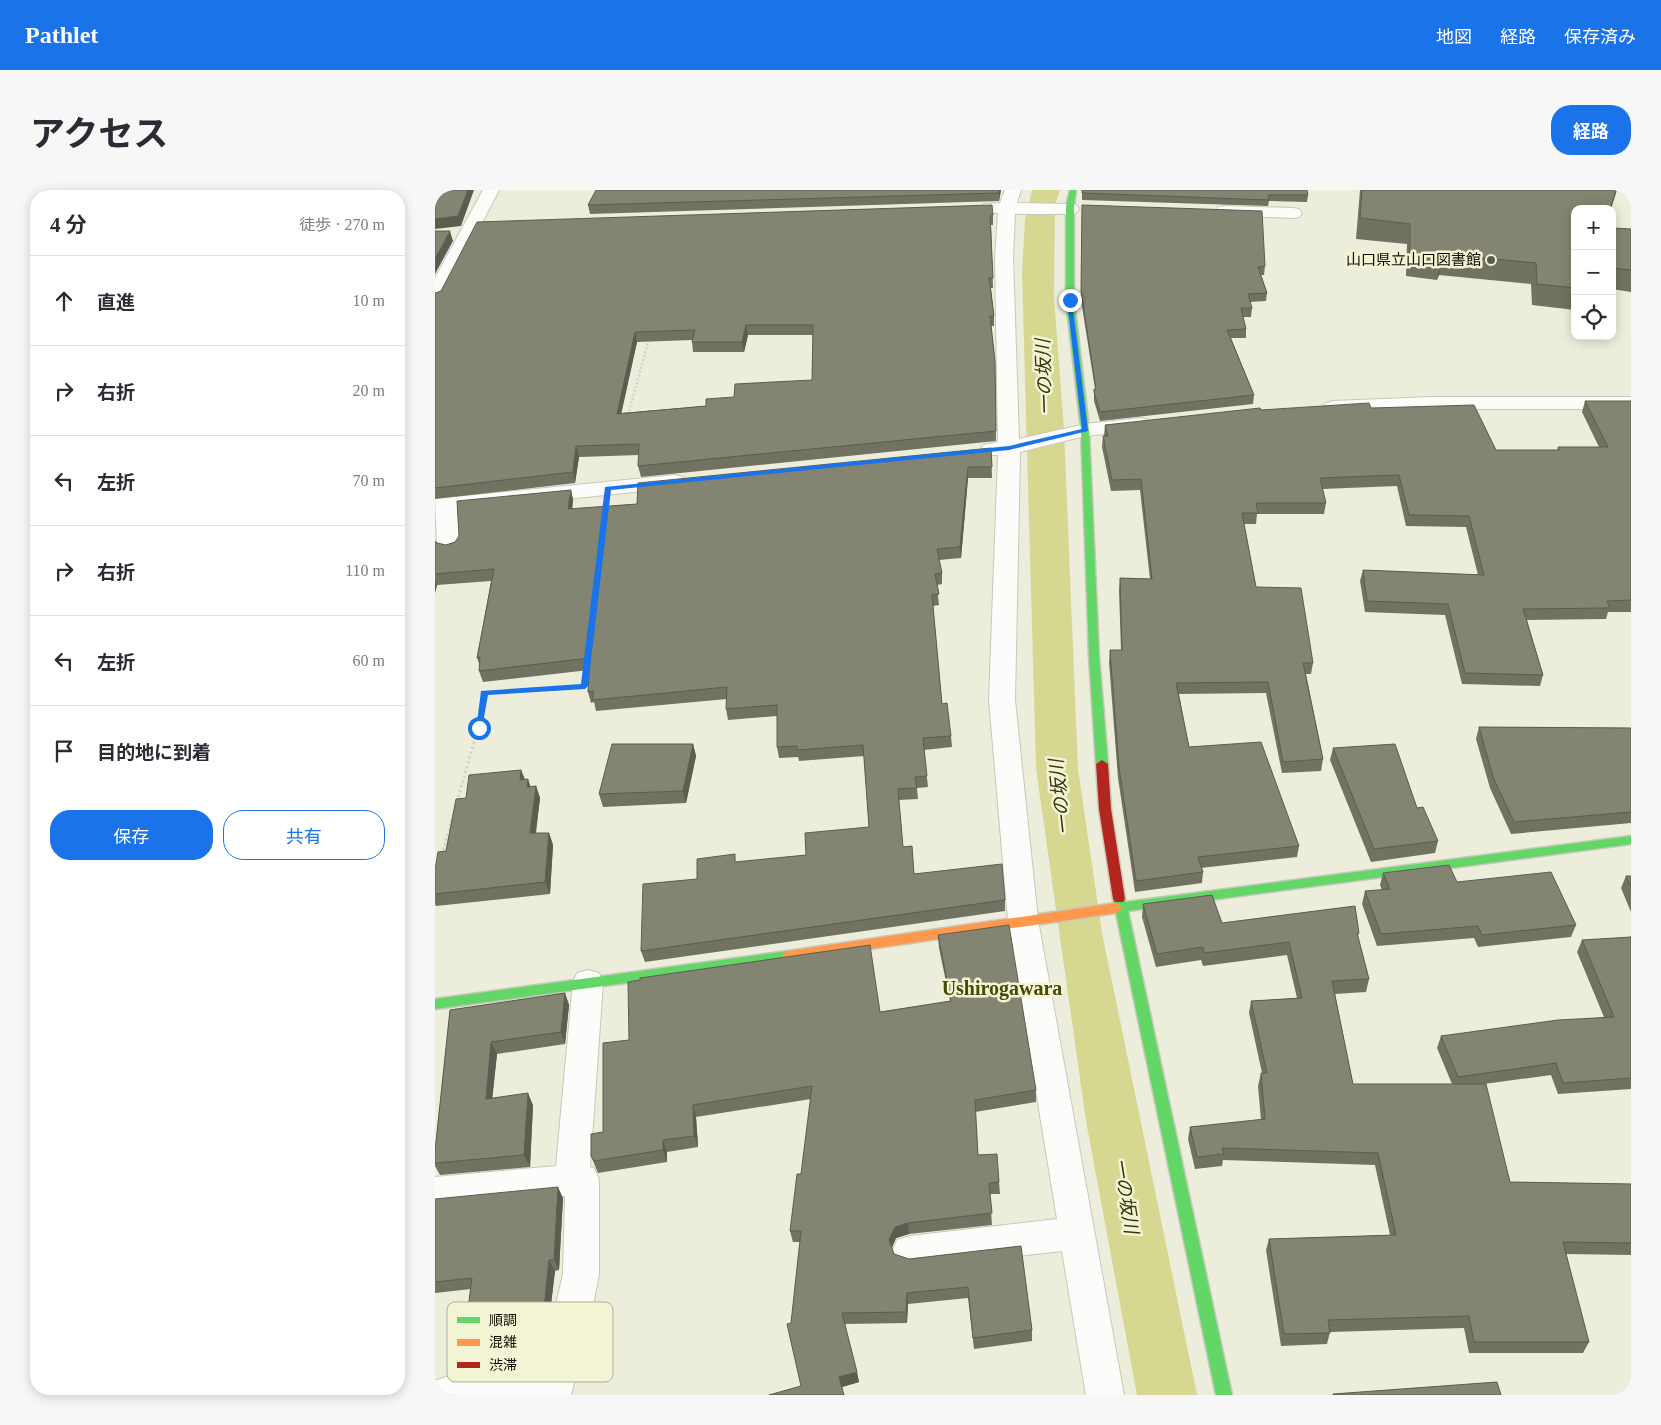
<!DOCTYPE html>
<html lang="ja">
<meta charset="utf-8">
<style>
:root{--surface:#fff;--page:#f7f7f7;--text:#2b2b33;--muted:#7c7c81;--line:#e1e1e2;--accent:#1a73e8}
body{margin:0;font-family:"Times New Roman","Noto Sans JP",serif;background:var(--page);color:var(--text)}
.controls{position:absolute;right:15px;top:15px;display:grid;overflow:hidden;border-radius:10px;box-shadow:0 2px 12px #0003}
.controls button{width:45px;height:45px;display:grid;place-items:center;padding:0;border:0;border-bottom:1px solid var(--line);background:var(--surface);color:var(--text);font:25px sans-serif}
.stop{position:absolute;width:15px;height:15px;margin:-11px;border:4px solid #1a73e8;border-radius:50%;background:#fff}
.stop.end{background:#1a73e8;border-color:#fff;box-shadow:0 1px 5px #0008}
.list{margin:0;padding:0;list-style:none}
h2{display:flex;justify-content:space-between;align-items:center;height:65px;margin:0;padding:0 20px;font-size:21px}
h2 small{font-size:16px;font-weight:400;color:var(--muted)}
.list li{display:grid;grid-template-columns:32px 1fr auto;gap:15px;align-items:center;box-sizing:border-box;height:90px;padding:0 20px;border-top:1px solid var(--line)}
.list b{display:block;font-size:19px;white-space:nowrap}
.list em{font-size:16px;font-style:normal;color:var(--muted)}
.actions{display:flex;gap:10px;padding:15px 20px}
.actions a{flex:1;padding:11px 0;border:1px solid var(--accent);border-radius:20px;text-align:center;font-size:18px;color:var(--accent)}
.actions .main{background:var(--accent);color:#fff}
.icon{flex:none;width:28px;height:28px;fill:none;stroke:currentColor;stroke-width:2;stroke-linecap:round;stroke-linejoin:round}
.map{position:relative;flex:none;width:1196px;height:1205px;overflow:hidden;border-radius:20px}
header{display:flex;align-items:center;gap:30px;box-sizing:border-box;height:70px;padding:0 25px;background:var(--accent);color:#fff}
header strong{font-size:24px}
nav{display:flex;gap:28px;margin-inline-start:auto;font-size:18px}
.intro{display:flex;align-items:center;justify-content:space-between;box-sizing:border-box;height:120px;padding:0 30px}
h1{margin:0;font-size:35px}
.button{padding:12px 22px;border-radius:20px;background:var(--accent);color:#fff;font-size:18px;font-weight:700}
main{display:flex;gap:30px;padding:0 30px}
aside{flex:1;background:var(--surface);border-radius:20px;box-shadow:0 2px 12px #0003}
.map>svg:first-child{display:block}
.water{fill:#d6d891}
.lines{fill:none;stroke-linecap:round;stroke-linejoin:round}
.street-casing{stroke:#c8c8ba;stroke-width:2}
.fast-casing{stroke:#c8c8ba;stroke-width:3}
.slow-casing{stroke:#c8c8ba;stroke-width:3}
.jam-casing{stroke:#c8c8ba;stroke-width:3}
.path-far1{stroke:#d3d4ce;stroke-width:2.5;stroke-dasharray:2 2;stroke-linecap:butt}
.path{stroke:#d3d4ce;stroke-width:3;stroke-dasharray:2.5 2.5;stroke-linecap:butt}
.street{fill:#fcfcfa;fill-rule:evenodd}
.fast{fill:#63d668;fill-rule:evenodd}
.slow{fill:#ff974d;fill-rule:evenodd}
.jam{fill:#b3261e;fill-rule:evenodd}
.wall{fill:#727262;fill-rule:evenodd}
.shaded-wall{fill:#5c5c50}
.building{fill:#848472;stroke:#5c5c50;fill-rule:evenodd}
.route{fill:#1a73e8}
.poi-dot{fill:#5a5b4f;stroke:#f2f4d4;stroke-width:2}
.labels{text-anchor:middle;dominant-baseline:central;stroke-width:5;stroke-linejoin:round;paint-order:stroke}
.far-poi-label{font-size:15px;fill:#0c0c03;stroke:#f2f4d4;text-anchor:end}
.water-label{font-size:19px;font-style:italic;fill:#36360e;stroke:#f2f4d4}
.quarter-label{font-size:20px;font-weight:bold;fill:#484808;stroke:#f2f4d4}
.key{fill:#f2f4d4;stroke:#adae95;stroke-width:1}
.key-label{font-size:14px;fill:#0c0c03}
</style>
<header>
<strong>Pathlet</strong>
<nav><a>地図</a><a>経路</a><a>保存済み</a></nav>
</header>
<div class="intro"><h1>アクセス</h1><a class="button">経路</a></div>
<main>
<aside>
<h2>4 分<small>徒歩 · 270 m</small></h2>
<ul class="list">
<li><svg class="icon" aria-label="ahead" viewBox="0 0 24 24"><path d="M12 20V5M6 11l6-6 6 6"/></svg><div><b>直進</b></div><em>10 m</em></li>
<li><svg class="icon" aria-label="right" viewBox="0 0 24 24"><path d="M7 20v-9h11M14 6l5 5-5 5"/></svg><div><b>右折</b></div><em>20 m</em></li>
<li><svg class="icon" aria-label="left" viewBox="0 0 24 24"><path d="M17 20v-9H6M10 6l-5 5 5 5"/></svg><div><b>左折</b></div><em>70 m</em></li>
<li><svg class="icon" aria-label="right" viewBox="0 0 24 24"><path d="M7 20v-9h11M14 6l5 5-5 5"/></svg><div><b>右折</b></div><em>110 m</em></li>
<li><svg class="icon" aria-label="left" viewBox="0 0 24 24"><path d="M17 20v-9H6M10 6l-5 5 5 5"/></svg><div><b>左折</b></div><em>60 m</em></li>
<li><svg class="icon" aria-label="arrive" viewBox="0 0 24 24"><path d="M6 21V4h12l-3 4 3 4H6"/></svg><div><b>目的地に到着</b></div></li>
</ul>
<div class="actions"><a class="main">保存</a><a>共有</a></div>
</aside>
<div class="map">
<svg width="1196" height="1205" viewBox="0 0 1196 1205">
<rect width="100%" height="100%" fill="#eceddb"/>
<path class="water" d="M597,0H625L620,15L619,109L629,240L643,579L667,743L762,1205H702L651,931L601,578L587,82L590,29Z"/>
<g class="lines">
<defs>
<path id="street" d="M48,0H64L9,106L7,110L0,112V88Z
M570,0H586L582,13L635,14L641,15L644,19L641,23L635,24H580L578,68L584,249L650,234L706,228L713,230L717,234L713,238L706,240L650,246L585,262L580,510L603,730L689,1205H651L627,1061L475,1078L462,1074L457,1062L462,1050L475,1046L622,1029L573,730L554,510L563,265H548L545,260L548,255L563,252L560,68L563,23L549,22L546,18L549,14L565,13Z
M789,16L858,18L864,19L867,23L864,27L858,28L783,25L780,21L783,17Z
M996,207H1196V219H996L898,223L891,221L888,217L891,213L898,211Z
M240,285L248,287L251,292L248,297L24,320L26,357L22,362L14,364L6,362L2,357L0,309Z
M153,780L164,783L168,792L155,977L159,978L164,989V1084L156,1127L136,1205H0V1191L13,1186L108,1170L128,1084L130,1006L0,1019V987L121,976L138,792L142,783Z"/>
<path id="fast" d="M635,0H641L639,16V110L654,240L664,466L673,574L667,578L661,574L654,466L646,240L631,110V16Z
M1196,646V654L693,721L797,1205H781L681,723L677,721L675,718L679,714L678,709L680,706H688L691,712Z
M353,761L357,763L359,766L357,769L353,771L0,819V809Z"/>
<path id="slow" d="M681,713L685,715L687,718L685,721L681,723L353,771L349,769L347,766L349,763L353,761Z"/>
<path id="jam" d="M667,570L673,574L676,619L690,709L688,712H680L678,709L664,619L661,574Z"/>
</defs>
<use href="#street" class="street-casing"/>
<use href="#fast" class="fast-casing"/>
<use href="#slow" class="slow-casing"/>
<use href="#jam" class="jam-casing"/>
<path class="path-far1" d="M193,225L214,149"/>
<path class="path" d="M22,612L43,538L49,503L150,496L152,476
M7,665L19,622"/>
<use href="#street" class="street"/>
<use href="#fast" class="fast"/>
<use href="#slow" class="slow"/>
<use href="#jam" class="jam"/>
</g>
<path class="wall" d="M566,0L564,11L155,24L153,15Z
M647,0L873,5L872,12L834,11L833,16L647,10Z
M925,0H1182L1176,19H1140V120L1097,115L1096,94L1004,85L1002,90L971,86L972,54L921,49Z
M647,15L830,76L829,85H826L832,103L831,111L815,112L817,118L816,127H808L811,139V148H796L819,205L818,214L665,231L659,211V199H660L646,110Z
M558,25V35H556L558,98H556L559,126V136H556L560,171L561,251L206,287L203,276L204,265L144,267L140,293L0,309V103ZM313,145H378L377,190L299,207L271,216L186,223L202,152L257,150V152L258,162H309Z
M1177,38L1196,39V102L1177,99Z
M1150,211H1196V422H1173L1171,429L1092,430L1108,485L1105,496L1027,494L1010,425L930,422L925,391L928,380L1043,385L1031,337L971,336L962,296L887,299L891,313L889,324H822L821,334H809L821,397L878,473L876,484H871L888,569L886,581L847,583L831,503L744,504L754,557L864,656L862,667L766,678L768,682L767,693L700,702L683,588L674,472L675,460H686L684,400L685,388L715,389L705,300L676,301L667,257L668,246H669L670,235L826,220L936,218L1061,260H1122L1123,257H1164L1147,222Z
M556,258L557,288H533L526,368L504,370L507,383V394L502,395L504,415L498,416L507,514L516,546L517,557L489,560L493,597L482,598L483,609L464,610L468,657L479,684L570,710V721L210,772L206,761L262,689L302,672L371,665L434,637L429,566L364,571L363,567L344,568L342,557V526L293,530L291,519L292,509L161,521L159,512L156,513L153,502L154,480L48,492L44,481L45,476L42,468L56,391L2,395L0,403V351L2,353L11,355L20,352L136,300L138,310L137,319L202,314Z
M1044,537L1196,538V633L1076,644L1055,598L1041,549Z
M258,554L261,566L251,613L168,617L164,604Z
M898,558L982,618L1003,651L1000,663L936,672L895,570Z
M86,580L90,589L95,597L101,596L105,608L101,643H114L118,655L115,704L1,716L0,714V680L11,661L31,608Z
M948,683L1022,692L1141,735L1136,747L1043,757L1039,748L942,756L927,714L930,701L947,700L945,695Z
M1191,686H1196V722L1186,698Z
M708,714L787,733L924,743L923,746L934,789L931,802L900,804L918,894H1017L1002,858L1006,846L1169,827L1142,762L1147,750L1196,747V899L1123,904L1116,885L1049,894L1075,992L1196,994V1065L1131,1064L1154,1152L1148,1163H1034L1029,1138L895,1142L892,1154L846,1156L831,1060L834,1049L955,1045L940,975L788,970L787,976L760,979L753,949L755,937L826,930L823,896L826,883H827L814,823L816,811L862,808L852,765L768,776L766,770L721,777L707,727Z
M503,745L601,900V912L540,922L543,965L564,992L565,1004H555L557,1035L474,1044L461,1048L457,1058L459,1064L474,1069L586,1056L597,1140V1151L539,1159L533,1108L473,1114L472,1133L410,1134L424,1192L407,1197L366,1196L356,1133L365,1052H358L355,1041L366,984L376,909L261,927L263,957L232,962V972L163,983L156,966L168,942L445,822L515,811L504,758Z
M130,803L134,815L130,854L62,864L57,908L98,915L95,977L5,985L0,976V961L15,820Z
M128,1008L124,1080L120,1081L113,1139L106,1168L32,1181L26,1171L36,1099L0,1103V1009Z"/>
<path class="shaded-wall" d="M33,0H39L26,36L0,39V29Z
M564,0H566L564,11Z
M15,41L18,51L0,84V69Z
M1008,64L1004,85L1002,90L1006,69Z
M311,135L313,145L309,162L307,152Z
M200,142L202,152L184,234L182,224Z
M141,256L144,267L140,293L138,282Z
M533,277V288L526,368L525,357Z
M136,300L138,310L136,330L133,319Z
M0,389L2,395L0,403Z
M258,554L261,566L251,613L248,601Z
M86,580L90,592L85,590Z
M93,589L97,601L92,597Z
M101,596L105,608L99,655L95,643Z
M114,643L118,655L115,704L110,692Z
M130,803L134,815L130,854L126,842Z
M56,852L62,864L56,921L51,909Z
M93,903L98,915L95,977L89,965Z
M258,915L261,927L263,957L259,946Z
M228,950L232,962V972L228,960Z
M123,997L128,1008L124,1080L119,1070Z
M473,1033L474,1044L461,1048L455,1061L454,1050L460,1037Z
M114,1070L120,1081L113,1139L106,1168L101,1158Z
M472,1103L473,1114L472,1133L471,1122Z
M422,1182L424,1192L407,1197L404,1187Z"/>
<path class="building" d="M0,0H33L23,26L0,29Z
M161,0H564V3L153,15Z
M647,0H872L873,5H833L834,10L647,3Z
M927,0H1181L1175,19H1140V98L1102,94L1101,73L1008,64L1006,69L975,65V34L925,28Z
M557,15L558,25H555L558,88H554L559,126H555L560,171L561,241L203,276L204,254L141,256L138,282L0,298V103L6,101L42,32ZM311,135H378L377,190L300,194L299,207L271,209V216L182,224L200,142L260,140L257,152H307Z
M647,15L827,21L830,76L823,77L832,103L813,104L817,118H806L811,139L792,140L819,205L665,222L659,202V199H661L646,101Z
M1177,38L1196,39V80L1177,78Z
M0,41H15L0,69Z
M1150,211H1196V410L1172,411L1175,418L1088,419L1108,485L1030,483L1013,414L932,411L928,380L1049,385L1034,326L974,325L964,285L885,288L891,313H821L823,323H807L821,397L866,398L878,473H868L888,569L848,572L833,492L741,493L754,557L826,552L864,656L763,667L768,682L701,691L684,577L675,460H687L685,388L717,389L706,289L677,290L668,246H673L670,235L825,218L826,220L934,213L936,218L1039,215L1061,260H1124L1123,257H1173Z
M556,258L557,277H533L525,357L502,359L507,383L500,384L504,404L497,405L507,514L512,513L516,546L488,548L492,586L480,587L482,598L463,599L468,657L477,656L479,684L567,674L570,710L206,761L208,694L262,689V669L300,664V672L371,665L370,643L434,637L428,555L362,560V556L342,557V515L291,519L292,497L158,510V501L153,502L155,468L44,481L45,467L42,468L59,379L0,384V351L2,353L11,355L20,352L24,346L22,311L136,300L133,319L202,314L203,293Z
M1044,537L1196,538V622L1079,632L1058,587Z
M177,554H258L248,601L164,604Z
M960,554L982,618L988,617L1003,651L939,659L898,558Z
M86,580L85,590L93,589L92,597L101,596L95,643H114L110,692L0,704V680L3,662L11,661L21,609L31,608L34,585Z
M1014,675L1022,692L1116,682L1141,735L1047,745L1043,736L946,744L930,701L955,699L948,683Z
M1191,686H1196V697Z
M777,705L787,733L920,716L924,743H922L934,789L897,791L918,894H1051L1075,992L1196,994V1053L1128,1052L1154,1152H1039L1034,1126L893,1130L895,1143L849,1144L834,1049L961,1045L943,963L787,958L789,964L762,967L755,937L830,929L826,883H832L816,811L867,808L854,752L769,763L768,757L722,764L708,714Z
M574,735L601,900L540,910L543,965L562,964L564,992L554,993L557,1023L473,1033L460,1037L454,1050L459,1064L474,1069L586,1056L597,1140L538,1148L533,1097L472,1103L471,1122L407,1123L422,1182L404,1187L409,1205H334L366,1196L352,1134L356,1133L366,1041H355L362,984H366L377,896L258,915L259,946L228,950V960L159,971L156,966V944L168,942V853L194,850L193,792L205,790V788L435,755L445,822L516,811L503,745Z
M1196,747V888L1128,893L1121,873L1023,887L1006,846L1123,830L1179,827L1147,750Z
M130,803L126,842L56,852L51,909L93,903L89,965L0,973V961L15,820Z
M123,997L119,1070H114L108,1129L101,1158L26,1171L37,1088L0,1092V1009Z
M1062,1192L1066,1205H898V1204Z"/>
<path class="route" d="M635,109L637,110L653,241L574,260L176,300L153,496L150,499L53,505L47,538L41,540L46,501L146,494L170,297L574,256L647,239L632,110Z"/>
<circle class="poi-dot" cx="1056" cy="70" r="5"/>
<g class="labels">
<g class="far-poi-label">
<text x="1046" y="70">山口県立山口図書館</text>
</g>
<g class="water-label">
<text transform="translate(609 187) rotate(-92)">一の坂川</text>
<text transform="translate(625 607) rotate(-96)">一の坂川</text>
<text transform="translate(691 1006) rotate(81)">一の坂川</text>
</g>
<g class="quarter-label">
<text x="567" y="798">Ushirogawara</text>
</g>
</g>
<rect x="12" y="1112" width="166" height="80" rx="8" class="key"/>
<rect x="22" y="1127" width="23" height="6" fill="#63d668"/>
<rect x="22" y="1149" width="23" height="7" fill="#ff974d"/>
<rect x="22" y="1172" width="23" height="6" fill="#b3261e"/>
<g class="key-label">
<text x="54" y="1135">順調</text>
<text x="54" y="1157">混雑</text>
<text x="54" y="1180">渋滞</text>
</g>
</svg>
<div class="controls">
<button>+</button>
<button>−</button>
<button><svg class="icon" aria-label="locate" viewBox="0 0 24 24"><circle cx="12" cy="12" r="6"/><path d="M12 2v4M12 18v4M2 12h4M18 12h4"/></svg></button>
</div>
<div class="stop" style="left:44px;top:538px"></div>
<div class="stop end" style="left:635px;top:110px"></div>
</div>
</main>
